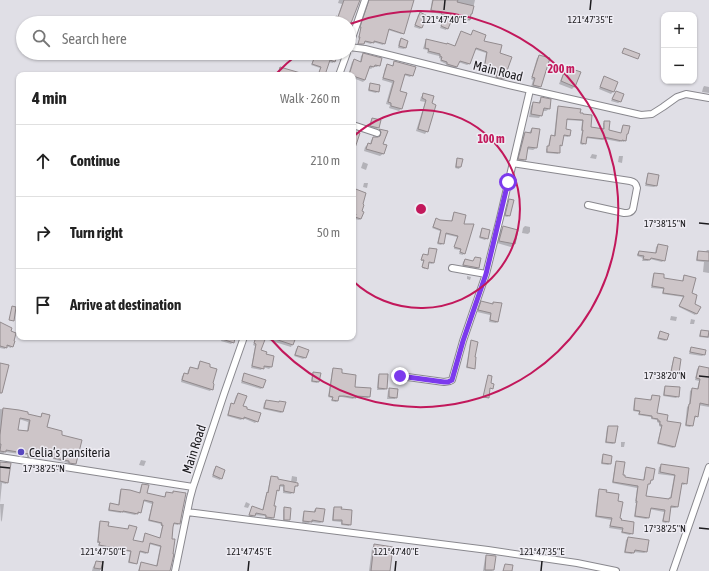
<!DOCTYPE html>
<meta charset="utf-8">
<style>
:root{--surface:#fff;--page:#f6f6f6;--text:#222;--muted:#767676;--line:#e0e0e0}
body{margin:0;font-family:"Asap Condensed",sans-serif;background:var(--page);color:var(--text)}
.controls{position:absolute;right:12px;top:12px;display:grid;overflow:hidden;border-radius:8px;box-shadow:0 1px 3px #0004}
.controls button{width:36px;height:36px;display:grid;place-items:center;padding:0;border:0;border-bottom:1px solid var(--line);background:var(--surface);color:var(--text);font:20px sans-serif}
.stop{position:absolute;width:12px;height:12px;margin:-9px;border:3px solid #7c3aed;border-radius:50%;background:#fff}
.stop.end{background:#7c3aed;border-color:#fff;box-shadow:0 1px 4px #0008}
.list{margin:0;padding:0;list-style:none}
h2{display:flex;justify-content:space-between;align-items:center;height:52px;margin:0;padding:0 16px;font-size:17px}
h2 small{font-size:13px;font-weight:400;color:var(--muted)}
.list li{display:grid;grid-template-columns:26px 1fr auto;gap:12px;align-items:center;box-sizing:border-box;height:72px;padding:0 16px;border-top:1px solid var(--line)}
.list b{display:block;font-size:15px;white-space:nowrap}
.list em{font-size:13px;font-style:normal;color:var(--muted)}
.icon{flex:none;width:22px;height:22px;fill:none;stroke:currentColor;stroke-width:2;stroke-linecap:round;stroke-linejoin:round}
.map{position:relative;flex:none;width:709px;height:571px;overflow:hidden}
.search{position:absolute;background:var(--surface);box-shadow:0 1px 3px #0004;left:16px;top:16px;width:340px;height:44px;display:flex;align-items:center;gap:10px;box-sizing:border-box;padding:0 14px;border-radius:22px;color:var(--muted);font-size:15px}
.panel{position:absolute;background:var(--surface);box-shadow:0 1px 3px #0004;left:16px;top:72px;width:340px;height:268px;border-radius:8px}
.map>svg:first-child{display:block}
.shadow{fill:#0003;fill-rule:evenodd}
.building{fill:#cdc5c8;stroke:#928b8e;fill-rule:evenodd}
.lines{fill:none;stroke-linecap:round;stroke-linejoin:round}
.minor-casing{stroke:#89888e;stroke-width:8}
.minor{stroke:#fff;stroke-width:6}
.route{stroke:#7c3aed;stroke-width:5}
.ticks{fill:none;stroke:#1c1b1e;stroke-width:1.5}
.ring{fill:none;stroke:#c2185b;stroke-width:2}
.poi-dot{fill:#5847bf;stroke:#eeecf3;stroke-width:1.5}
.labels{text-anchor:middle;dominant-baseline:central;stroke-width:3;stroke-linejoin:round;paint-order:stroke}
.street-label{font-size:13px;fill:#1c1b1e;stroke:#eeecf3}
.poi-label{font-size:13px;fill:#1c1b1e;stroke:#eeecf3;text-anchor:start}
.ticks-label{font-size:10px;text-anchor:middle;fill:#1c1b1e;stroke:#eeecf3;stroke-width:3;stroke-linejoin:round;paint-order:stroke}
.centre{fill:#c2185b;stroke:#eeecf3;stroke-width:2}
.ring-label{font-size:12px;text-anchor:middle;font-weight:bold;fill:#c2185b;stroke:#eeecf3;stroke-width:3;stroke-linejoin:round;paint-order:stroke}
</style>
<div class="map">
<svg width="709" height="571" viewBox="0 0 709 571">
<rect width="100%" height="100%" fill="#e0dfe6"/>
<path class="shadow" d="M339,0H359L349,26V23H334L335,19L337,18L342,4L338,3Z
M367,0H413L403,33L401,34L388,30L384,43L383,45L373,42L371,44L364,42L362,45H357L359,39L358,38L361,29H360L368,3Z
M432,0H475L472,13L470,15L469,20L467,21L453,18L451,21L450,20L447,28L446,30L440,28L444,17L440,16L441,14L430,12Z
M420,14L426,16L421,28L420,29L414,27L418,15Z
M473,31L483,41L499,54L503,79L501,80L495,79L497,73L483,71L486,53L474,49L469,64L467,65L458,62L457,67L455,69L446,65V64L440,61L441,59L439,58V56L427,53L428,50L423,49L425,42L427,40L454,47L460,33L462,32L471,36Z
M401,39L406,47L404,49L398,48L399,41Z
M322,53H337L334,61L333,63L329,62L325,73H326V75H318L320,68L311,65L314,58Z
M363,54L379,65L377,67H373L371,69L369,68L365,80L363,82L353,78V75H344L345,74L348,75L352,62L354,60L360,62L361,56Z
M540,56L549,59L540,87L537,89L531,87L533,80L531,79L537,58Z
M395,62L412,75L410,77L404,75L399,91L406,93L401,109L399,111L389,108L390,105L386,104L392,83L382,80L385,68L387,66L392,67L393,64Z
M567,68L575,86L572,89L559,84L564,71Z
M603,79L617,82L613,92L611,94L599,89Z
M371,84L378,91L376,93L368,91L369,86Z
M704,86L709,87V93L702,92L703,88Z
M616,92L623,95L620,102L618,103L611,101L614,94Z
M423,95L432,97L427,131L425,134L416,131L425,102L420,101L421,97Z
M542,98L549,109L546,111H542L541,115L539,118L529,117L531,106L534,103L539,104V101Z
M558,107L579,114L590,128L603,130V123L605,122L608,131L621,133L622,127L623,126L626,135L625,140L624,142L621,141L620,142L604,139L602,140L586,138L585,143L583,145L580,144L582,131H581L582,121L566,120L565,130L569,136L568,137L562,136L561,145L559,147V152L558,154L546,153V149L548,147L550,137L551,136H554L557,109Z
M353,110H356L353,118Z
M372,119L378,128L377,129L369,127L371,120Z
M532,129L536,148L533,150L526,149L525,160L522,162L517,161L523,135L525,133L529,134L530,131Z
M380,130L386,132L382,144L385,146L383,154L380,156L364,151L365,147L368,144L370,145L371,140L374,138H378L379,136L378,133Z
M592,154L597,155L596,159L590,158Z
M619,156H623L622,163L618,162Z
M457,159L460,167L459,169L455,168L456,161Z
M363,162L368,164L366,170L361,168Z
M648,174L656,186L654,187L645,186L647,176Z
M364,183H368L367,188L363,187Z
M353,189L362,205L361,219L359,220L355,219L356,216L353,215L357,201L353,199Z
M509,200V216L507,217L504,216L508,202Z
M454,213L463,225L464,253L463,255L459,254L460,250L454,249L457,237L444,234L443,243L441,245L437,244L440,231L432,228L435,221L451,222L453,215Z
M525,226L530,227V232L528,234L522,233L523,228Z
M503,228L514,244L511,247L497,243L500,230Z
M483,229L487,238L485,240L479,238L481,231Z
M658,245L664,260L662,262L650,259L648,261H642L643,258L637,256V254L639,252L655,254L656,247Z
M430,249L433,263L432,264L428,263L425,269L422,268L423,261H421L422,256L423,255L427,256L429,250Z
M707,250H709V273L703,272L704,262L696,261L697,254L698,252L705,253Z
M475,258L478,268L476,269L462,267L463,262L465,260L473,262Z
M654,274L663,279L682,282L683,278L685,277L691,294L694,304L700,307L696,314L695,315L679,307L683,297L662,294L663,289L651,288L653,275Z
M467,276L471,277L470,280L467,279Z
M493,303L497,322L496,323L489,322L490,315L477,312L480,304L492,305Z
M671,316L677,317L676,321L670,320Z
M691,319L695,320L694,324H690Z
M0,324L12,346L11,348L6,346L5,349L0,348Z
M701,331H709V338L699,337L700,332Z
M661,332L666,340L665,341L657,339L659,334Z
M219,337H231L233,342L231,344L221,341L222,338Z
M256,337H290L292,345L291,347L265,339L260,351L265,355L271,367L269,369L263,367L261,370L251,368L255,346L253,345Z
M471,342L474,368L473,369L466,368L470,343Z
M298,347L307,350L305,358L303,359L294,356L296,349Z
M692,348L704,355L702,356L689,354L690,349Z
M674,359L678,372L676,374L670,373L673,360Z
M200,363L212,389L210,391L181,382L182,376L184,375H187L188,370L190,368L197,370L198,365Z
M699,367L709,369V407L698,405L697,416L695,418H693L692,425L690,427L685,426L687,407L689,405L690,391L692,389L697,390L699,381L695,380L697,369Z
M333,369L341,374L354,387L370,389L369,397L368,398L355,397L353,399L342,397H338L337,401L336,402L331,401L332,398L328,397L332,371Z
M314,373L318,382L317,383L311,382L312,374Z
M245,374L262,388L261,389L241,383L243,376Z
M380,375L386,389L384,390H377L378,376Z
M665,387L678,396L676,398L663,396L664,388Z
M390,389L396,397L395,399H387L388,391Z
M238,394L242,407L257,421L255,423L243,418L241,420L227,416L230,406L232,404L233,405L236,396Z
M653,396L656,414L666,421L675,446L673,448L657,444L661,427L659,426V423L657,422V420L651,419V417L638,415L639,412L633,411L634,401L636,399L650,401L651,398Z
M266,401L282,412L281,413L263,409L264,403Z
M0,409L19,411L27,414L40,418L42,414L46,428L61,435L75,464L74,465H68V463L53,459V456L51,455V454L36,452L35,457L34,458H27V455L5,452L3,454H0ZM19,419L28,422L27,432L17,431Z
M609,427L614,443L613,444L605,443L607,428Z
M621,442H625L624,447H621Z
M603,455L610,464L608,465L601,464L602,457Z
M141,460L146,461L144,466L139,465Z
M0,462L7,482L6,484L2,483L0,503Z
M617,462L623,478L643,481L645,470L646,469L652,480L647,485L645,496L668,500L670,499L674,476L658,474L659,467L661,466L688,469L686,483L684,485L681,484L677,507L675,508H670L668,521L666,523L662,522L664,512L649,509L648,518L646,519L634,517L636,503H635L637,488L612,483L615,464Z
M216,468L221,478L220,480L212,477L214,469Z
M292,476L297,477V481L295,483L297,486L294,487L293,492L291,494L283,493V487L279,486L278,490L276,492L273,507V517L272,519L265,518V516L254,515L252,517H248L251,509L262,511L266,495L267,494L270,479L272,477L277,480L291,482Z
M143,485L146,494L164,498L165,495L166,493H172L174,492L179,523L178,525L173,524L169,571H138L140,565L141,563L156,567L160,547L149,544L147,552L146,554L139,552L136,563L135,564L128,563L130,552L98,546L99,543H97L99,523L101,522L107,527L127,530L130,526L132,541L142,543L144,536L145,534L160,538L162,526H161V524L148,521L152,504L143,501L140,512L135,515L121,512V513L108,511L109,506L110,505L118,506L120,491L122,490L139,494L141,486Z
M600,490L605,492L619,519L632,533L630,535L621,533L622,530L609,528L611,520L595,517L598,492Z
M246,502L250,504L248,508L244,507Z
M0,504H4L2,520L1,522Z
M284,508L289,520L287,521H283V510Z
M335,508L350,524L349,526L341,525V522L332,521L333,509Z
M316,509L322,522L320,523L310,522L309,523H302L303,514L305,512L314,513V510Z
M628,538L646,552L644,553L633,552L632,554L624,553L626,540Z
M374,546L389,571H369L372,548Z
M486,556L493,570L492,571H483L485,558Z
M96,562L102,563L100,571H92L93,567Z"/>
<path class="building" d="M344,0H360L351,23H339L334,21L336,16L338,17Z
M369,0H414L404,34L389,29L385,44L374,41V43L365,41L364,44H358L360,37H359L361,27H360Z
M433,0H458L457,2L474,6L472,14H471L470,20L455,17L454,20L452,19L448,29L441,26L445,15L441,14L442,13L431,10Z
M420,12L427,16L422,28L415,25Z
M473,30L486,35L484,41L502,45L500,53L512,57L504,79L496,77L498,71L484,70L487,52L476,48L470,64L460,61L457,67L447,64V62L441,60L442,57L440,56V54L428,51L429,49L425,48L426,39L447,44V43L455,46L461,31L471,35Z
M401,38L408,41L406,48L399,46Z
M624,48L640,54L638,59L622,53Z
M316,53H338L335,62L330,60L325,75H318L321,67L312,64Z
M363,53L382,58L380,66L375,65L374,67L370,66L365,80L353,76V75H349L354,59L361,62Z
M539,55L550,58L541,87L533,85L535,78L532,77Z
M394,61L416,67L413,76L405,74L400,91L407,93L402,109L391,106V103L388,102L394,81L383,78L387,64L393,66Z
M280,67L304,74V75H278Z
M566,67L581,72L575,87L561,81Z
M604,76L618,82L614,92L600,87Z
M370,83L380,85L379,92L369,90Z
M616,91L624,94L621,102L612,99Z
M423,93L434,96L432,103L436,105L428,132L418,129L426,100L422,98Z
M541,97L551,99L550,109L544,108L542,116L531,114L533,102L540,103Z
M558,106L581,109L580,113H583V114L592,115L591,127L604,129V121H610L609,130L621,133L623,125L630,126L628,134H627L626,141L622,140V141L604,137V139L587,137L586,144L581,143L583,130H582L583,120L567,119L566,129L571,130L570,136L564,135L562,146L560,145V153L547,152V146H549L551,135L555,136Z
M372,118L381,120L379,128L370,126Z
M532,128L540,129L537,148L528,147L526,160L518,159L525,132L531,133Z
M379,129L388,131L383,144L387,145L384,154L366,149L368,143L371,144L373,137H378L380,136L381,132Z
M355,132L360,133L354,151H353V138Z
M457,158L463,159L461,167H456Z
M648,173L659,175L657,186L646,184Z
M353,188L366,193L363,204L364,205L362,211L364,212L361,219L355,217L356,214L353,213Z
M509,199L514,200L510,216L505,215Z
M454,212L466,215L464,224H474L465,254L460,252L461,249L454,247L458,236L446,233L444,244L438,243L441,230L433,227L436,218L440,220L452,221Z
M503,226L518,230L515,244L499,241Z
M482,228L490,230L488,239L480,237Z
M658,244L668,246L665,261L651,258L650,260L643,259L644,256L638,255L639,251L656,253Z
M429,248L437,249L434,263L429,262L428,269L422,267L424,260H421L423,254L428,255Z
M698,251L709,252V261L697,260Z
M475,257L481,258L479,268L463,265L465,259L473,261Z
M654,273L664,274V278L683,281L684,275L696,278L692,293L697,295L695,304L701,307L697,314L679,306L684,296L663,293L664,288L652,286Z
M481,301L493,304V302L502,303L498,322L490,320L491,313L478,310Z
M12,306L16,307L14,321L9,320Z
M0,322L12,328L11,331L16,333L14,341H15L13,347L7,345V348L0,346Z
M701,330L709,331L708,337L700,336Z
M660,331L669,334L667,340L658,338Z
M219,337H232L235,338L234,343L219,338Z
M256,337H266L261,350L267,352L266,354L274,356L272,367L264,366V369L252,366L256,344L254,343Z
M272,337H296L293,345L272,338Z
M471,340L478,342L475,357H476L475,369L467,367Z
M298,346L309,350L306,358L295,355Z
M691,347L706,350L705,355L690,352Z
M674,357L681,359L679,373L671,372Z
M200,361L210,364V367L217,369L213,383L214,384L213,390L182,380L184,373L188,374L190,367L198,369Z
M0,363L9,365L2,393H0Z
M699,366L709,368V405L700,403L698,417L695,416L693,426L686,425L689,404H690L692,388L698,389L700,379L696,378Z
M333,368L342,369V373L356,375L355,387L371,388L370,397L356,396V398L344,396H339L338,401L332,400L333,397L329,396Z
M313,372L321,373L319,382L312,381Z
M244,373L266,380L263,388L242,381Z
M379,374H388L387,389L378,388Z
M488,375L492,376L491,383L494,384L493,389L490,388L489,398L483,397Z
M665,386L680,387L679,397L664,395Z
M389,388L398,389L397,398L389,397Z
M238,393L247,396L243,406L247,407V409L261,413L258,422L244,417V419L228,415L231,403L234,404Z
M652,395L660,396L657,413L668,415L667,421L681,423L675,447L658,443L662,425H660V421H658V419L652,418V416L639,414L640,411L634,410L635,398L651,400Z
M266,400L279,402V401L286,402L283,412L264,408Z
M3,408L19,410L28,412V414L41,417L42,413L50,415L47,427L62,431V435L82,440L76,464L69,463V461L54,458V455L52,454V453L37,451L36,457L28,456L29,454L6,450V452L0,451L1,444H0V435ZM20,418L30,420L28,431L18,430Z
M608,426H618L615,443L606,442Z
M603,454L612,456L611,464L602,463Z
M616,461L625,462L623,475H625V477L643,480H644L646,467L655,469L653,480H651L650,484H648L646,496L669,499V498H671L675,475L660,472L661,464L689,468L687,484L682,483L678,507L671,506L669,522L663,521L665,510L651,508L649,518L635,516L637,501H636L638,486L613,482Z
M0,462L11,463L8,483L0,481Z
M216,466L225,470L222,479L213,475Z
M271,476L278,477V479L298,483V486H295L294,493L284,491V485H280L279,491L277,490L274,506H276L274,518L266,517V515L256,513L255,516L249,515L252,506L263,510L267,492L268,493Z
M142,484L149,485L147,493L165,497L166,492L173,493V491L186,493L182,513L180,524L174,523L173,527L172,539H175L173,554H174L170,571H139L141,562L157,566L161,546L150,543L148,553L140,551L137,564L129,562L131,551L99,545L100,542H98L100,521L109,522L108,526L128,529L129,525L137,527L133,540L143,542L145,533L160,538L163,525H161L162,523L149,520L153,502L144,500L141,513L138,512V514L123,511V512L109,510L110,503L119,505L121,489L130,490L140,493Z
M599,489L607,490L606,492L619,494L618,501L623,502L620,518L622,519L621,520L634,522L633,534L622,532L623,528L610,526L612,518L596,516Z
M284,507L291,508L290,520H284Z
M334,507H342L341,509L352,510L351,525L342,524V520H333Z
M316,508L325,509L323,522L312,520V522L303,521L304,511L315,512Z
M628,537L649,540L647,552L635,550L634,553L625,552Z
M374,544L393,547L390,571H371Z
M486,555L496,556L494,570H485Z
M96,561L103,562L101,569L94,568Z
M505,564L513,565L512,571H503Z"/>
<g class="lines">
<defs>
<path id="minor" d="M349,47L365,49L509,85L641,115L652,114L663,107L677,97L686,94L709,98
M349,47L365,0
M339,75L347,53
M353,125L377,133
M512,163L630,181C634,182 636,183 637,188L633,209C631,213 628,213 624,213L588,205
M452,268L486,274L500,218L530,90
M400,376L444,382L450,381L452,380L463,341L486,274
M0,457L52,465L193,487
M187,512L488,550L577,563L616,571
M175,571L190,498L193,487L224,394L244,337
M673,571L709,467"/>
</defs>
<use href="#minor" class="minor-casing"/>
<use href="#minor" class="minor"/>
</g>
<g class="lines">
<path class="route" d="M400,376L444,382H448L452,380L463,341L486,274L508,182"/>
</g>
<path class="ticks" d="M444,10L445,0M590,10L591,0M699,223L709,224M699,376L709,377M0,467L10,468M699,528L709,529M102,571L103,561M248,571L249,561M395,571L396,561M541,571L542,561"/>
<g class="ring">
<path d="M353 137A99 99 0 1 1 353 281"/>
<path d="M276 74A198 198 0 0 1 298 54M350 24A198 198 0 1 1 270 338"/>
</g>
<circle class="poi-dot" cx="21" cy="452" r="4"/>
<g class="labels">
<g class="street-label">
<text transform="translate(498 71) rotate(14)">Main Road</text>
<text transform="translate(194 449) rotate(-72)">Main Road</text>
</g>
<g class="poi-label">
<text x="29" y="452">Celia’s pansiteria</text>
</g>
</g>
<g class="ticks-label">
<text x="444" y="23">121°47'40"E</text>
<text x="590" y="23">121°47'35"E</text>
<text x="665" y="227">17°38'15"N</text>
<text x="665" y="379">17°38'20"N</text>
<text x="44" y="472">17°38'25"N</text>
<text x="665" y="532">17°38'25"N</text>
<text x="103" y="555">121°47'50"E</text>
<text x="249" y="555">121°47'45"E</text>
<text x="396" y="555">121°47'40"E</text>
<text x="542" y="555">121°47'35"E</text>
</g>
<circle cx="421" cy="209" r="6" class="centre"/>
<g class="ring-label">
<text x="561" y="73">200 m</text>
<text x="491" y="143">100 m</text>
</g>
</svg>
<div class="controls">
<button>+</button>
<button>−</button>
</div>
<div class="stop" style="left:508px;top:182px"></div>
<div class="stop end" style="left:400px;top:376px"></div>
<div class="search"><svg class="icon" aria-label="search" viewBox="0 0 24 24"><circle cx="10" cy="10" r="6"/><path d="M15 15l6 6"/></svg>Search here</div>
<section class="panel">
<h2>4 min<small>Walk · 260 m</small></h2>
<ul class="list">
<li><svg class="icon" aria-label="ahead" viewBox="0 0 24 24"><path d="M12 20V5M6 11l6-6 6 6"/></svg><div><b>Continue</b></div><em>210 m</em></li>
<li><svg class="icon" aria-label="right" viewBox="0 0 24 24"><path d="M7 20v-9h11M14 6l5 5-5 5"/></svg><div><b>Turn right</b></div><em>50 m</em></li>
<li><svg class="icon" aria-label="arrive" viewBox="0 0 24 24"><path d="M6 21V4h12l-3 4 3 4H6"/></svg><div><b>Arrive at destination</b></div></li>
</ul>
</section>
</div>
